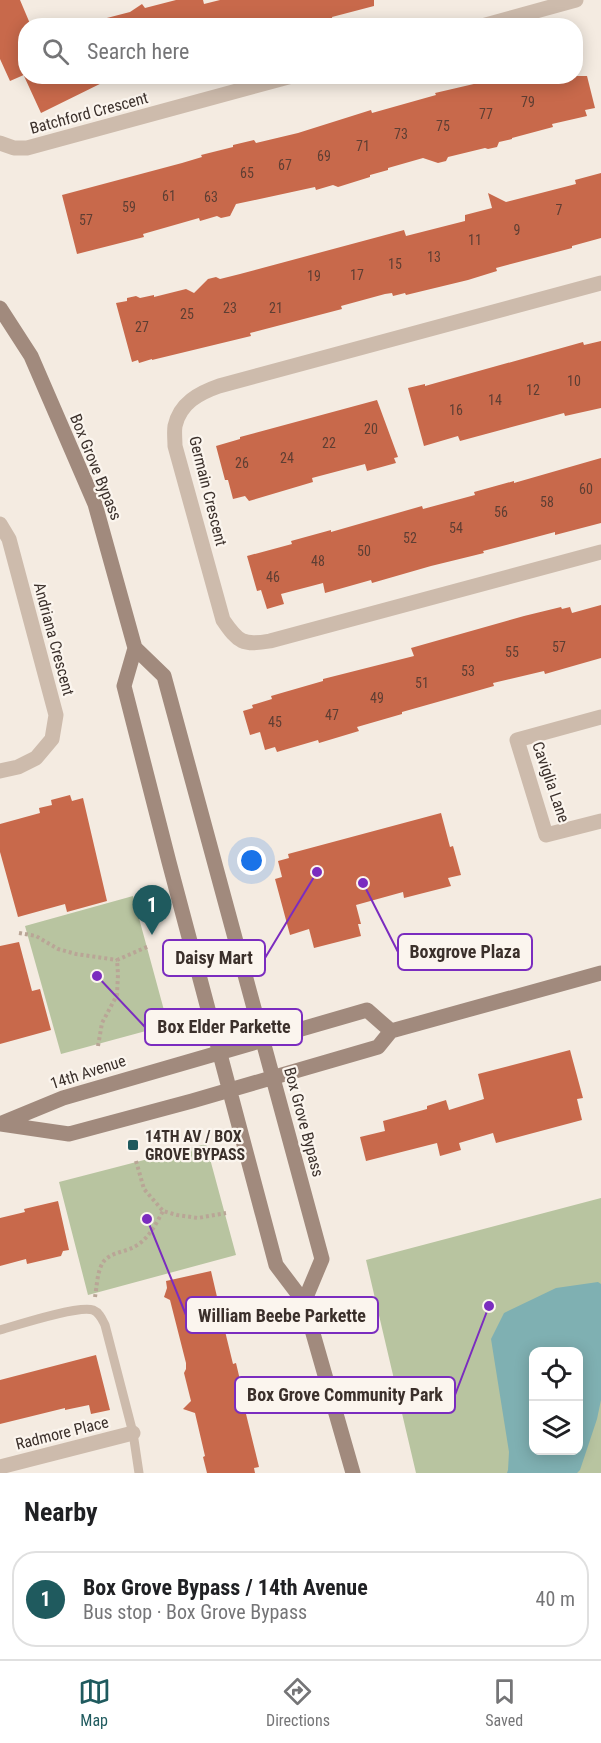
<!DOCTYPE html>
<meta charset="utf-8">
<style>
:root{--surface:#fff;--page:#f2f2f2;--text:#202124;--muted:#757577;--line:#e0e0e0;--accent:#1f5a5e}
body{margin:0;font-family:"Roboto Condensed",sans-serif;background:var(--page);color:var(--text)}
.controls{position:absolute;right:18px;bottom:18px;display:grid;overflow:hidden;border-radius:12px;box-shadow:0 3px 15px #0003}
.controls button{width:54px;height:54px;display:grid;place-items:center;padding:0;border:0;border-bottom:2px solid var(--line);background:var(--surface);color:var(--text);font:30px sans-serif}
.you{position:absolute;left:252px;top:861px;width:21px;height:21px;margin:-15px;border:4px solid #fff;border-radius:50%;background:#1a73e8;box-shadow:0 0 0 9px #1a73e833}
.badge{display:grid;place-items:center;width:39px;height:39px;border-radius:50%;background:var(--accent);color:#fff;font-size:20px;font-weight:700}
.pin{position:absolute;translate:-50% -50px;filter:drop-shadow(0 2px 3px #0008)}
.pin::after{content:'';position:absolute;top:32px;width:21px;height:18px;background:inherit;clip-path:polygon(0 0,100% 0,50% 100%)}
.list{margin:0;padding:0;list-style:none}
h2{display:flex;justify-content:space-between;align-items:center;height:78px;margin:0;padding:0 24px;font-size:26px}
h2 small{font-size:20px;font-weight:400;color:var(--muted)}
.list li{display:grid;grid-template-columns:39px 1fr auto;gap:18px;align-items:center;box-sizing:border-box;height:96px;margin:0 12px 12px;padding:0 12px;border:2px solid var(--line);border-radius:24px}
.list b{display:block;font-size:22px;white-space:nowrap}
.list p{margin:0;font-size:20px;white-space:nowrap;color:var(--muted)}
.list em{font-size:20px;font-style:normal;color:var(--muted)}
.icon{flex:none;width:33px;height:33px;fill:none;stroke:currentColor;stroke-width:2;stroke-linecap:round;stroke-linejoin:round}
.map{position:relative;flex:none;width:601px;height:1473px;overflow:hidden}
.search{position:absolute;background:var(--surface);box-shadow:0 3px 15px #0003;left:18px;right:18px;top:18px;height:66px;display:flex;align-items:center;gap:15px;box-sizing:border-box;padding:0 21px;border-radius:24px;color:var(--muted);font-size:22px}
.sheet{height:186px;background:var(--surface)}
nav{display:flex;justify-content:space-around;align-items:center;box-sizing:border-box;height:84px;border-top:2px solid var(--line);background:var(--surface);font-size:16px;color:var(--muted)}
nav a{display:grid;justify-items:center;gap:3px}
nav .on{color:var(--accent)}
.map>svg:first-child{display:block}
.green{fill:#b8c4a0;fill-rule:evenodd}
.water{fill:#7fb0b2;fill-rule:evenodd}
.building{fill:#c8694b}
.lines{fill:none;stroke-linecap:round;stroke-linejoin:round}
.path{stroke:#b9a596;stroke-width:4;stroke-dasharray:3 3;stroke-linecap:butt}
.lane{stroke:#cdbbac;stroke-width:9}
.street{stroke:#cdbbac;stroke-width:15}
.secondary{stroke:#a18a7d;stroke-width:15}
.poi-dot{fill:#1f5a5e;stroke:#fbf5ee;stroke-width:2}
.labels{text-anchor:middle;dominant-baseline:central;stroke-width:4.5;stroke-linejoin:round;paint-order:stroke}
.number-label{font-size:14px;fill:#5e3e33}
.street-label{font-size:16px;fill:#3b302b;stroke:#fbf5ee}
.poi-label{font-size:16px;font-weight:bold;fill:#3b302b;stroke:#fbf5ee;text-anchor:start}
.leader{fill:none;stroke:#7b2cbf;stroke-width:2}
.callout-dot{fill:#7b2cbf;stroke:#fbf5ee;stroke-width:2}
.callout{fill:#fbf5ee;stroke:#7b2cbf;stroke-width:2}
.callout-label{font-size:18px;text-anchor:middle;font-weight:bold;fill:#3b302b}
</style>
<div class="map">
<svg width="601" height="1473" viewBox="0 0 601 1473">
<rect width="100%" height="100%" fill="#f4ebe1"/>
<path class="green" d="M133,896L168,1025L61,1054L25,926Z
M206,1144L236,1255L88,1295L59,1182Z
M601,1198V1473H416L366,1260ZM534,1352H578V1450H534Z"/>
<path class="water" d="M598,1282L601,1284V1400L597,1419L580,1470L577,1473H507L508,1470L509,1452L491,1339L504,1313L556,1288ZM534,1352H578V1450H534Z"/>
<path class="building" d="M0,0H20L31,26H26V74L10,81L0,59Z
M176,0H203L204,4L220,0H374V6L332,17L334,26H104L103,19L130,12L142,4L145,8Z
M24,76H116L41,113Z
M476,76H587L595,108L585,110L587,116L552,124L553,127L512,138V139L499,142L497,147L488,149L485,148L448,157L446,161L438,163L423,158L388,168V170L370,175V177L338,187L333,185L316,190L315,187L236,204L230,216L221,218L217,216L200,221L199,218L143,234L144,237L77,254L62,195L182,163L202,157L201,155L233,147V145L254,140L256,143L298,133L371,110L372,113L436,95L435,93L478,83Z
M601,173V238L572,246V248L496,268L497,271L468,280L406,295L405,293L393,296L392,293L385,294L341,306L342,309L250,333L251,336L152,360V359L139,363L138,360L132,362L116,303L127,301V298L136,296L140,298L154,295V297L186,289L194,293L208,279L216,277L220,279L240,274L404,230L406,236L465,221V215L492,208L488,193L506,202L576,184L575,180Z
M601,341V408L565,416L564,413L460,441L458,436L424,446L408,388L425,384V386L583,342L584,345Z
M377,400L398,457L394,458L396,463L367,471L365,464L312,478L313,482L249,501L245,496L233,499L228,480H225L216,446L240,439V437Z
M601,458V523L555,535V532L483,551L484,553L431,566L372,583L371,580L325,593L323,583L281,594L284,604L267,609L261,590L257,591L247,556L292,544L291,541L331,530V532L422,506L423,509L475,495L474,492L514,481V483Z
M601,605V658L545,674L544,671L493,683L494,686L402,712V714L357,727L359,731L319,743L318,740L277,752L275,747L265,750L260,732L250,735L243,711L253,708L252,705L272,699L271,696L323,681V679L414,656L411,648L524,616L561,607L562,609L570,607L572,613Z
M70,795L72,801L83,798L107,901L67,912L65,904L18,917L0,852V824L40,813L39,808L52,805L51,800Z
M441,813L450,847L453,846L461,875L448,878L451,886L404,898L403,892L356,905L361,924H358L361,936L314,948L309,929L290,935L275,879L282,877L278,861L289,858L288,854Z
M19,942L32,991L40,989L51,1030L0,1044V946Z
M570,1050L583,1098L577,1099L582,1120L496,1143L493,1133L459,1143L461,1150L440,1156L437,1143L366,1161L360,1137L385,1131L383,1121L427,1109V1106L446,1100L449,1110L484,1099L478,1074Z
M58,1201L69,1250L63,1251L61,1256L27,1264L26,1259L0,1266V1218L25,1212L24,1209Z
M211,1271L224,1327L233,1364L236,1363L248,1414H246L259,1467L254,1468L255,1473H207L203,1457L205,1456L195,1413L183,1409L191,1401L184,1373L186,1369V1363L170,1300L164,1297L167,1288L166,1281Z
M96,1355L110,1410L91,1414L89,1405L65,1410V1408L0,1424V1380Z"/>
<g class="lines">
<path class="path" d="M19,933L36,936L58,949L76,954L117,960
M98,1046L102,1023L117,995L118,974L117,960L149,946
M136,1161L144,1189L163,1211L177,1215L198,1218L226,1213
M95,1297C97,1286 97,1270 104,1261C112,1252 125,1252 134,1247C148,1240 156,1224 163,1211"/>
<path class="lane" d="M0,1330C17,1325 79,1305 93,1310C100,1313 102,1319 105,1325L133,1433L139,1473"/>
<path class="street" d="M482,26L576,0
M0,143L14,148H27L292,76
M601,283L219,386C199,393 180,403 175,426C174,432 175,440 175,446L223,620C238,642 243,646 270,641L601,552
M0,524L9,539L56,715L52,739L36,758L18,767L0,771
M601,717L517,740L546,835L601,821
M0,1467L133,1433"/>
<path class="secondary" d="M0,308L31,356L95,504L135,648L164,676L322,1259L304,1302
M135,648L124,686L169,862L276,1265L304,1302L353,1473
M2,1123L63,1098L367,1010L391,1031
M0,1124L69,1134L192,1101L378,1047L391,1031L601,973"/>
</g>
<rect class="poi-dot" x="127" y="1139" width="12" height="12" rx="3"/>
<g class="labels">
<g class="number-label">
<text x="528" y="102">79</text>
<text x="486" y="114">77</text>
<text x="443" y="126">75</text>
<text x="401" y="134">73</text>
<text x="363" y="146">71</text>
<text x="324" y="156">69</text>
<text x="285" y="165">67</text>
<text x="247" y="173">65</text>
<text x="169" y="196">61</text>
<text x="211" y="197">63</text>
<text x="129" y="207">59</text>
<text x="559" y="210">7</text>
<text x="86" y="220">57</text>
<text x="517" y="230">9</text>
<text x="475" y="240">11</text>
<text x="434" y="257">13</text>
<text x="395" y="264">15</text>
<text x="357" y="275">17</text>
<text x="314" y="276">19</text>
<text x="230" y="308">23</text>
<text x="276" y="308">21</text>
<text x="187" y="314">25</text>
<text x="142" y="327">27</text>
<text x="574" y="381">10</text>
<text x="533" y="390">12</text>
<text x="495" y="400">14</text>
<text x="456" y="410">16</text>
<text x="371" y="429">20</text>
<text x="329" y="443">22</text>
<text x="287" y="458">24</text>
<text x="242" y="463">26</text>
<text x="586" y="489">60</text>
<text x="547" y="502">58</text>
<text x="501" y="512">56</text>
<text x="456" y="528">54</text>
<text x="410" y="538">52</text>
<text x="364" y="551">50</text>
<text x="318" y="561">48</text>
<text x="273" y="577">46</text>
<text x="559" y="647">57</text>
<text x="512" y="652">55</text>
<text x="468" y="671">53</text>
<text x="422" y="683">51</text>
<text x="377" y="698">49</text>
<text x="332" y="715">47</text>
<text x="275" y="722">45</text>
</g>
<g class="street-label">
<text transform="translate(89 113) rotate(-15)">Batchford Crescent</text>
<text transform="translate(96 467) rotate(68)">Box Grove Bypass</text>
<text transform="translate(208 491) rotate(76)">Germain Crescent</text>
<text transform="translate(54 639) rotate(75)">Andriana Crescent</text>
<text transform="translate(551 782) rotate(71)">Caviglia Lane</text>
<text transform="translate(88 1072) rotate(-18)">14th Avenue</text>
<text transform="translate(304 1122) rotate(75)">Box Grove Bypass</text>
<text transform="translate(62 1433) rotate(-14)">Radmore Place</text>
</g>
<g class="poi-label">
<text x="145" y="1136">14TH AV / BOX<tspan x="145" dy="18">GROVE BYPASS</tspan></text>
</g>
</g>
<path class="leader" d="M363 883L398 952M317 872L265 958M97 976L145 1027M147 1219L186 1315M489 1306L455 1395"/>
<g class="callout-dot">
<circle cx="363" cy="883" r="6"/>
<circle cx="317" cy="872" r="6"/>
<circle cx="97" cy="976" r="6"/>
<circle cx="147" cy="1219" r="6"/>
<circle cx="489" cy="1306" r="6"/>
</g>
<g class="callout">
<rect x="398" y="934" width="134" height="36" rx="6"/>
<rect x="163" y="940" width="102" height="36" rx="6"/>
<rect x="145" y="1009" width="157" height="36" rx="6"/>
<rect x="186" y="1297" width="192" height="36" rx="6"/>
<rect x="235" y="1377" width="220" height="36" rx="6"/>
</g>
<g class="callout-label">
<text x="465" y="958">Boxgrove Plaza</text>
<text x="214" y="964">Daisy Mart</text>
<text x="224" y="1033">Box Elder Parkette</text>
<text x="282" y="1322">William Beebe Parkette</text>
<text x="345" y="1401">Box Grove Community Park</text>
</g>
</svg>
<div class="controls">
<button><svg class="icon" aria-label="locate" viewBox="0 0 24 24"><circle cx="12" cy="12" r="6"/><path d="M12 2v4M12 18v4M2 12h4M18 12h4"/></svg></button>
<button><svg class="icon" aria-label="layers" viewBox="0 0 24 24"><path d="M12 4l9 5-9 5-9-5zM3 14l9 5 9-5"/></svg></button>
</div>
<div class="you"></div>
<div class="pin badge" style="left:152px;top:935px">1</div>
<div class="search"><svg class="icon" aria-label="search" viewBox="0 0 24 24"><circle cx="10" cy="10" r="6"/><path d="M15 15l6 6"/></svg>Search here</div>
</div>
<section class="sheet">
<h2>Nearby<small></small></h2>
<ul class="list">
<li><span class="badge">1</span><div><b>Box Grove Bypass / 14th Avenue</b><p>Bus stop · Box Grove Bypass</p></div><em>40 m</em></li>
</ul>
</section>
<nav>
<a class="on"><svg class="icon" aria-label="map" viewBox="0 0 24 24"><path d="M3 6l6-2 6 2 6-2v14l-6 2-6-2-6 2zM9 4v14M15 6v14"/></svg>Map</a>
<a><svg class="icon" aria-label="directions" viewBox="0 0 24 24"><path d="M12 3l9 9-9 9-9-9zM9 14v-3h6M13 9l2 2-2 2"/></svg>Directions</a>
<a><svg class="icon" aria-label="saved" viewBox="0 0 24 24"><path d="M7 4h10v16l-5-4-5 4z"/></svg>Saved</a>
</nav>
